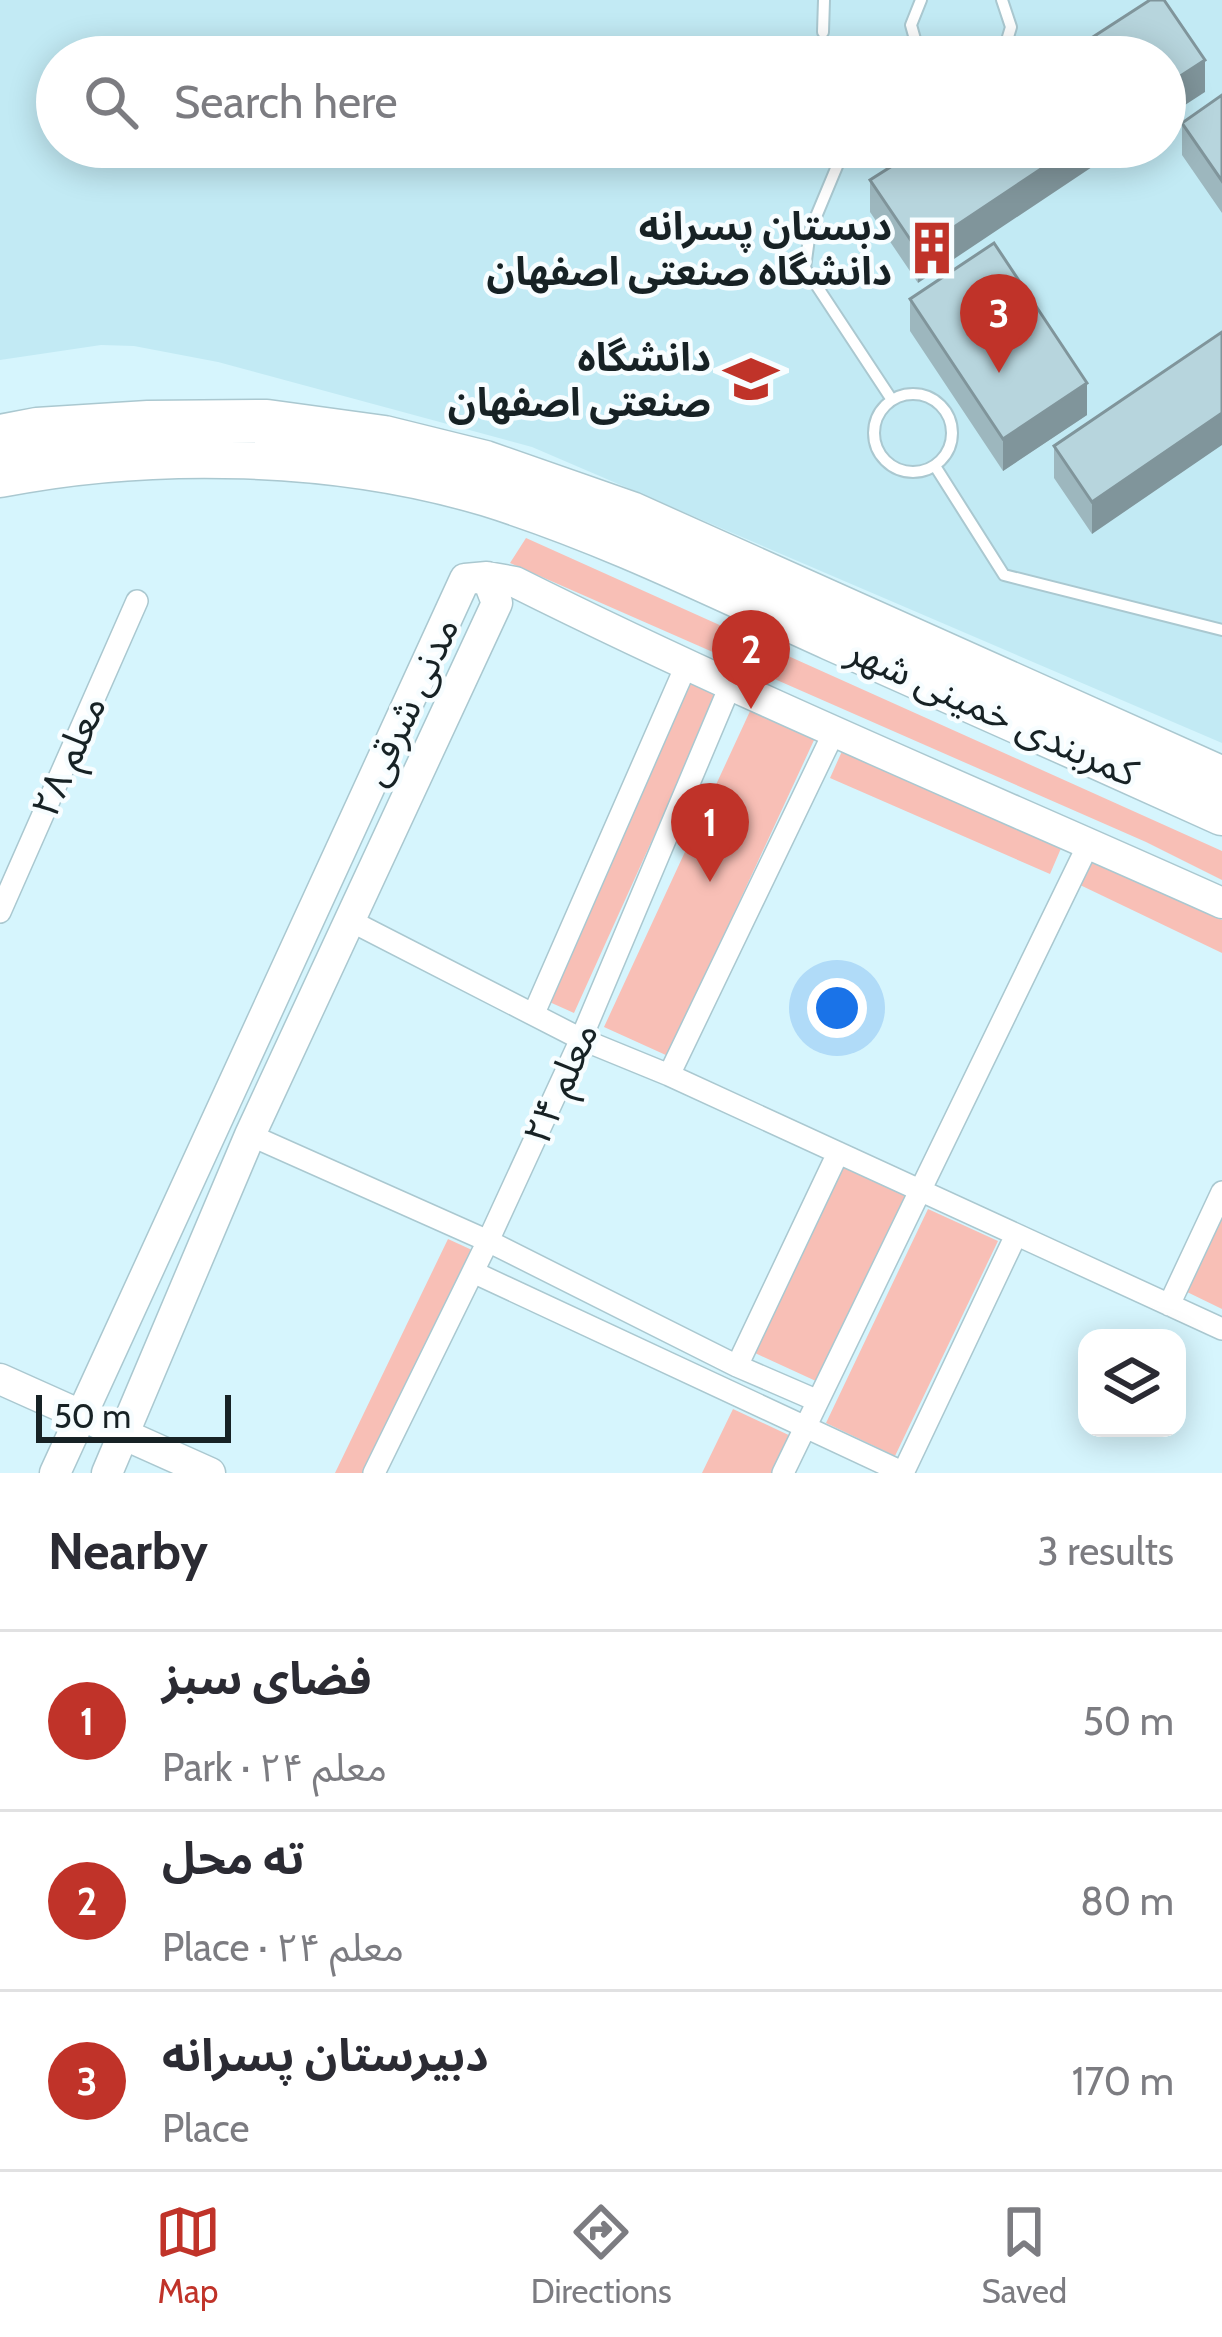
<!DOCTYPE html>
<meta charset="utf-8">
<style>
:root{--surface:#fff;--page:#f2f2f3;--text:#2b2b33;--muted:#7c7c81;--line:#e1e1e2;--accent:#c03329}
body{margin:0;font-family:Cabin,"Noto Sans Arabic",sans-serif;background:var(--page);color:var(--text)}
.controls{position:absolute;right:36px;bottom:36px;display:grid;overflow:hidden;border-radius:24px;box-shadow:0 6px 30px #0003}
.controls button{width:108px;height:108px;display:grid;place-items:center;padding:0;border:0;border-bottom:3px solid var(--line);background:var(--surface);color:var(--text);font:60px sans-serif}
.scale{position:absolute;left:36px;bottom:30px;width:195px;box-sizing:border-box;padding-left:12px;border:6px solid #172225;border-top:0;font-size:33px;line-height:42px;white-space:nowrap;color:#172225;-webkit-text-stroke:9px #f7fdff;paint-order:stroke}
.you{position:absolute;left:837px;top:1008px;width:42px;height:42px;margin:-30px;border:9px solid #fff;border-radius:50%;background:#1a73e8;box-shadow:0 0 0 18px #1a73e833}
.badge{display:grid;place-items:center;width:78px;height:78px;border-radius:50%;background:var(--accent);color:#fff;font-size:39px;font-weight:700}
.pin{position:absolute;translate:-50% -99px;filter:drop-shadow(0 3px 6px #0008)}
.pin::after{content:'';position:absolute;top:63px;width:42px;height:36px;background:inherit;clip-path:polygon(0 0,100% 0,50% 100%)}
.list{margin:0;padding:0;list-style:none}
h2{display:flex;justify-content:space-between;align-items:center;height:156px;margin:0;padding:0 48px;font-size:51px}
h2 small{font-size:39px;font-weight:400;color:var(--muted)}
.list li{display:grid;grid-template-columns:78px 1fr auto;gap:36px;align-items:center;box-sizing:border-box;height:180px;padding:0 48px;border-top:3px solid var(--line)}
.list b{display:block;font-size:45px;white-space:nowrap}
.list p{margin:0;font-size:39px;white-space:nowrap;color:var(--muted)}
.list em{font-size:39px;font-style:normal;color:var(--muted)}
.icon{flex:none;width:66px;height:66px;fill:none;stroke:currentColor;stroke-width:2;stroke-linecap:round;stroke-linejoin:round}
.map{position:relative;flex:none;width:1222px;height:1473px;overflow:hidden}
.search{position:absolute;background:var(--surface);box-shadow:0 6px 30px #0003;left:36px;right:36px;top:36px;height:132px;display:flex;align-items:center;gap:30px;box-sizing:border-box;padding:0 42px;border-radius:66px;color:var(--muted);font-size:45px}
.sheet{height:696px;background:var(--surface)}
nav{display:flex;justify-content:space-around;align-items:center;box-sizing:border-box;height:168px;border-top:3px solid var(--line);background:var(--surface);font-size:33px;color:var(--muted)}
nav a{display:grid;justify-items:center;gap:6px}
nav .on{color:var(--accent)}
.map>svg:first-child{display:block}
.built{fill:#c2eaf4;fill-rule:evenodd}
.green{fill:#f8bfb6}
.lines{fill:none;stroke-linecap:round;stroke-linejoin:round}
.lane-casing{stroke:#aac8d0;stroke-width:14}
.street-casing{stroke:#aac8d0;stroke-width:24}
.secondary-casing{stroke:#aac8d0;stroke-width:33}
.highway-casing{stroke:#aac8d0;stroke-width:45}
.path{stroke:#8fa6ac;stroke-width:4.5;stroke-dasharray:6 6;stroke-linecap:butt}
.lane{stroke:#fff;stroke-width:10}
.street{stroke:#fff;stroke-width:21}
.secondary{stroke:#fff;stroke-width:30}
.highway{stroke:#fff;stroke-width:42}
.wall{fill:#9db7be}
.shaded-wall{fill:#80959b}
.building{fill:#b7d5dd;stroke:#80959b;stroke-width:3}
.labels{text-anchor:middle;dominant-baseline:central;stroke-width:9;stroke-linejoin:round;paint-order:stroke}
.poi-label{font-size:39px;font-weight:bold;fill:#172225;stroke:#f7fdff;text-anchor:end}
.street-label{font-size:39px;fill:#172225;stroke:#f7fdff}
</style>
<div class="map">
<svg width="1222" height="1473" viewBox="0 0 1222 1473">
<rect width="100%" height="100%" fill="#d6f5fd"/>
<path class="built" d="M0,0H1222V743L532,447L218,362L134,346L101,345L0,360ZM57,57H1165V147H57Z"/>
<path class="green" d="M526,538L1222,851V880L1146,842L510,563Z
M691,680L719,692L574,1013L545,1000Z
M751,709L815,738L668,1056L604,1027Z
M843,749L1062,846L1050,874L830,778Z
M1091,857L1222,920V953L1078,884Z
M843,1165L906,1195L818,1382L755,1353Z
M928,1209L998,1241L895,1456L826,1423Z
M1222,1211V1309L1185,1291Z
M448,1239L472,1250L365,1473H335Z
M733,1409L795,1438L778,1473H702Z"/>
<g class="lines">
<defs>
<path id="lane" d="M1002,0L1011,27L1002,57
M823,32L824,0
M920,57L911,25L921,0
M845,147L810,231L805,268L892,400
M874 433a39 39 0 1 1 78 0a39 39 0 1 1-78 0Z
M935,466L1004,575L1222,630"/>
<path id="street" d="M0,912L137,601
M349,920L581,1039L669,1075L1222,1329
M534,1013L685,668
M669,1075L835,730
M250,1135L488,1241L737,1366L818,1401
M473,1272L904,1473
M1169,1305L1222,1192
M737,1366L838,1153
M374,1473L488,1241L581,1039L730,686
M783,1473L1089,843
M903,1473L1016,1235"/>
<path id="secondary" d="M487,577L515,582C747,698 986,797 1222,903
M0,1379L210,1473
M55,1473L465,579L487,577L497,603L250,1135L107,1473"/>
<path id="highway" d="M0,436L37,429L148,422L267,421L384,437L485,462L631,513L1222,778
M0,476C153,446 337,450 487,495C606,532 718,588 831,639C961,697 1092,755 1222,814"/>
</defs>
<use href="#lane" class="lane-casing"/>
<use href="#street" class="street-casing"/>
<use href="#secondary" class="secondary-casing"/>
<use href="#highway" class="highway-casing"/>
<path class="path" d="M834,46L843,57"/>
<use href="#lane" class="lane"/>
<use href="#street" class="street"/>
<use href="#secondary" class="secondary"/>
<use href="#highway" class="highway"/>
</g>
<path class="wall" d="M1222,95V213L1182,155V123Z
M922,147L918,283L870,212V180Z
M910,299L1087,415L1003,471L910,331Z
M1222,332L1092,534L1054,478V446Z"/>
<path class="shaded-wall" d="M1205,60V92L1165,118V86Z
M1074,147H1122L918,283V251Z
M1087,383V415L1003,471V439Z
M1222,413V445L1092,534V502Z"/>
<path class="building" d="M1150,0H1164L1205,60L1165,86V57H1062Z
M1222,95V181L1182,123Z
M922,147H1074L918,251L870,180Z
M994,243L1087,383L1003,439L910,299Z
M1222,332V413L1092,502L1054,446Z"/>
<defs>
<symbol id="building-bare" viewBox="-9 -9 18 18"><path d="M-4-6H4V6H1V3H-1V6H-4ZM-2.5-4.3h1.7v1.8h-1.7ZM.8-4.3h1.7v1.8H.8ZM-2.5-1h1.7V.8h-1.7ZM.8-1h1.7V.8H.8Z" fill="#c03329" stroke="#f7fdff" stroke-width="2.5" paint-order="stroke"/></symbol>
<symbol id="university-bare" viewBox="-9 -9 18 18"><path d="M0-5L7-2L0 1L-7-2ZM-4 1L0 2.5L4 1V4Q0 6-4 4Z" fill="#c03329" stroke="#f7fdff" stroke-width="2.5" paint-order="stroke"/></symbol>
</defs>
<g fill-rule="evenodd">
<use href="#building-bare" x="894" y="210" width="76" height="76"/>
<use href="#university-bare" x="713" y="341" width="76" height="76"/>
</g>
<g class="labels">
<g class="poi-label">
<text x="892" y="226">دبستان پسرانه<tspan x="892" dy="45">دانشگاه صنعتی اصفهان</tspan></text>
<text x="711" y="357">دانشگاه<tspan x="711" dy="45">صنعتی اصفهان</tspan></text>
</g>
<g class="street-label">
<text transform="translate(409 701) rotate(-65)">مدنی شرقی</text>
<text transform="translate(993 711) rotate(24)">کمربندی خمینی شهر</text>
<text transform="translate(68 756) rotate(-66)">معلم ۲۸</text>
<text transform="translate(560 1083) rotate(-66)">معلم ۲۴</text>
</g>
</g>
</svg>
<div class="controls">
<button><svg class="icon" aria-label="layers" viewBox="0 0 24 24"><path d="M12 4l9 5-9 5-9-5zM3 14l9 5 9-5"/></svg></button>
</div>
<div class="scale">50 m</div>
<div class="you"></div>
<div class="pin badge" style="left:710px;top:882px">1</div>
<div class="pin badge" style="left:751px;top:709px">2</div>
<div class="pin badge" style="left:999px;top:373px">3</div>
<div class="search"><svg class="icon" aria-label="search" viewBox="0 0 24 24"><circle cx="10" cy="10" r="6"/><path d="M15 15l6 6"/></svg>Search here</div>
</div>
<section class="sheet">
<h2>Nearby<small>3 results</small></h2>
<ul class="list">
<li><span class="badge">1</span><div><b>فضای سبز</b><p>Park · معلم ۲۴</p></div><em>50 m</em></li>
<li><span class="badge">2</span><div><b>ته محل</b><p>Place · معلم ۲۴</p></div><em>80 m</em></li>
<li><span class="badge">3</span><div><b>دبیرستان پسرانه</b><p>Place</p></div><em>170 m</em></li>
</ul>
</section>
<nav>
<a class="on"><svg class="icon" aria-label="map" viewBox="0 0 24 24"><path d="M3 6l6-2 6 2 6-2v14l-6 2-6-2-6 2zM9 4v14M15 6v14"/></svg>Map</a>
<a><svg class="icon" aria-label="directions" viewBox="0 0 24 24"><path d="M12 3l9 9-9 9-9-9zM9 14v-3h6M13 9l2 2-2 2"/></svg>Directions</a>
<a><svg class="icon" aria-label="saved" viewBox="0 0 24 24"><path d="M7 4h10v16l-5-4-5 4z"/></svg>Saved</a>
</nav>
